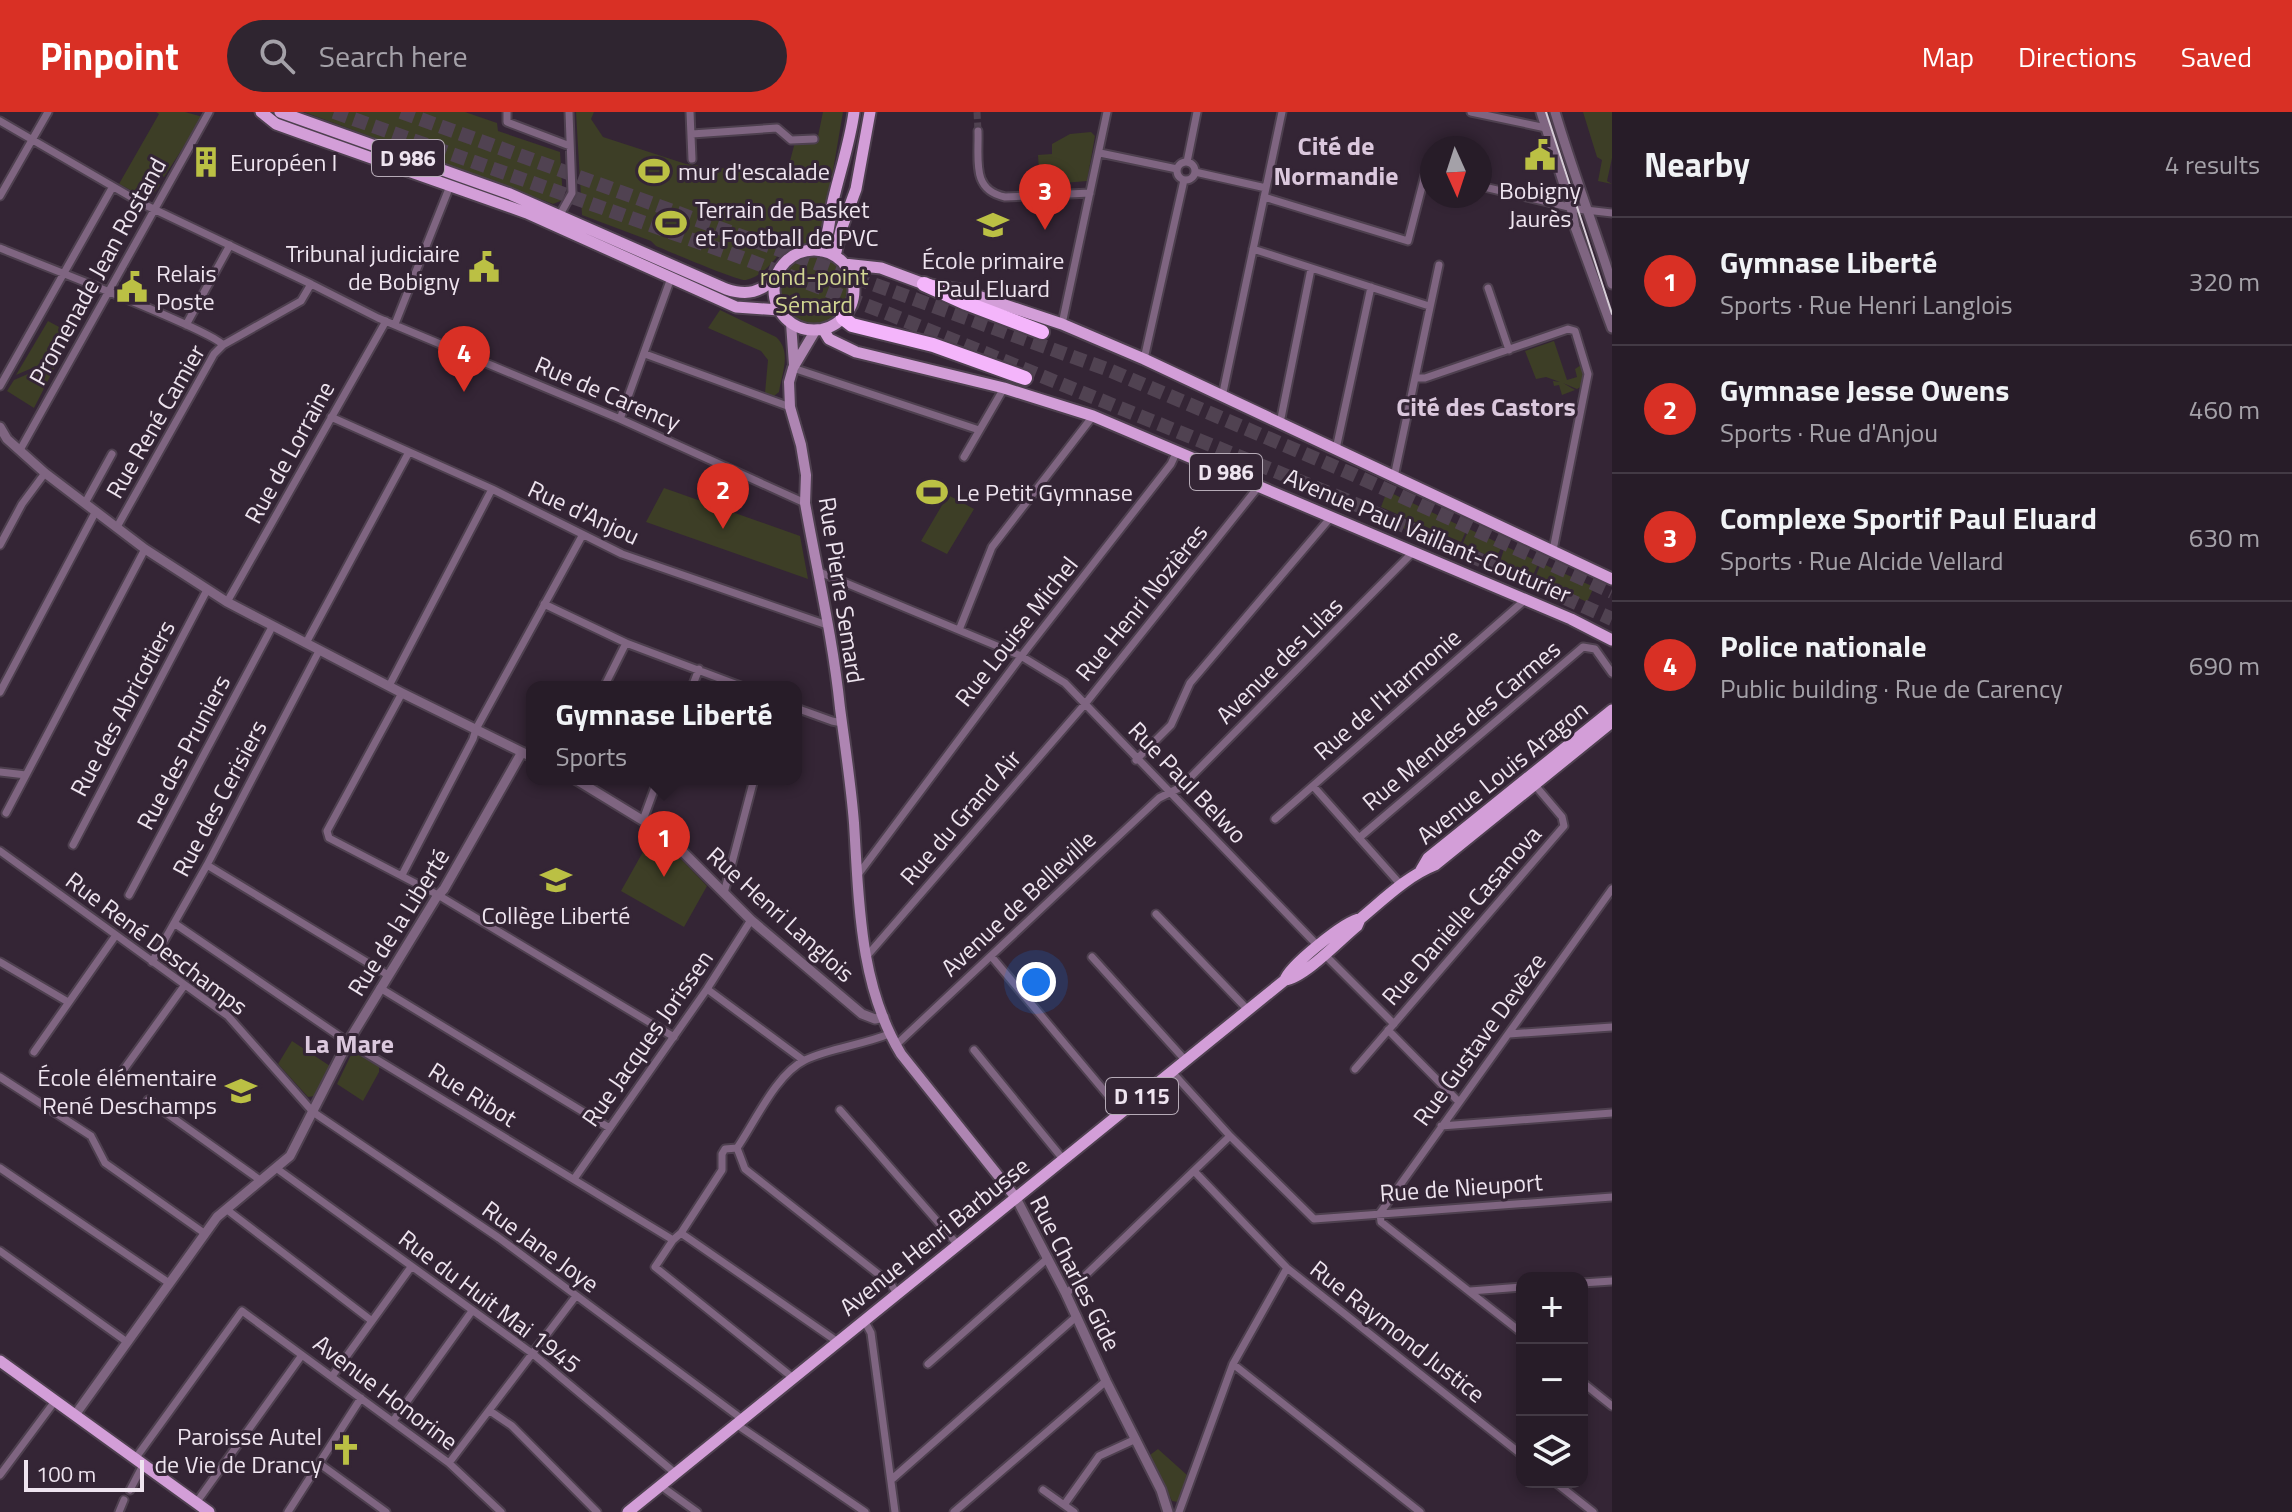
<!DOCTYPE html>
<meta charset="utf-8">
<style>
:root{--surface:#271c28;--page:#2f2530;--text:#f1f3f6;--muted:#a4a1a8;--line:#433a45;--accent:#d93025}
body{margin:0;font-family:"Titillium Web",sans-serif;background:var(--page);color:var(--text)}
.controls{position:absolute;right:24px;bottom:24px;display:grid;overflow:hidden;border-radius:16px;box-shadow:0 4px 12px #0003}
.controls button{width:72px;height:72px;display:grid;place-items:center;padding:0;border:0;border-bottom:2px solid var(--line);background:var(--surface);color:var(--text);font:40px sans-serif}
.compass{position:absolute;left:1420px;top:24px;width:72px;height:72px;border-radius:50%;background:var(--surface);box-shadow:0 4px 12px #0003;rotate:177deg}
.scale{position:absolute;left:24px;bottom:20px;width:120px;box-sizing:border-box;padding-left:8px;border:4px solid #eee4ef;border-top:0;font-size:22px;line-height:28px;white-space:nowrap;color:#eee4ef;-webkit-text-stroke:6px #342535;paint-order:stroke}
.you{position:absolute;left:1036px;top:870px;width:28px;height:28px;margin:-20px;border:6px solid #fff;border-radius:50%;background:#1a73e8;box-shadow:0 0 0 12px #1a73e833}
.badge{display:grid;place-items:center;width:52px;height:52px;border-radius:50%;background:var(--accent);color:#fff;font-size:26px;font-weight:700}
.pin{position:absolute;translate:-50% -66px;filter:drop-shadow(0 2px 4px #0008)}
.pin::after{content:'';position:absolute;top:42px;width:28px;height:24px;background:inherit;clip-path:polygon(0 0,100% 0,50% 100%)}
.popup{position:absolute;left:526px;top:569px;width:276px;height:104px;box-sizing:border-box;display:grid;place-content:center;border-radius:16px;background:var(--surface);filter:drop-shadow(0 2px 6px #0005);font-size:26px;white-space:nowrap;color:var(--muted)}
.popup b{font-size:30px;color:var(--text)}
.popup::after{content:'';position:absolute;left:50%;top:100%;margin-left:-16px;border:16px solid transparent;border-top-color:var(--surface)}
.list{margin:0;padding:0;list-style:none}
h2{display:flex;justify-content:space-between;align-items:center;height:104px;margin:0;padding:0 32px;font-size:34px}
h2 small{font-size:26px;font-weight:400;color:var(--muted)}
.list li{display:grid;grid-template-columns:52px 1fr auto;gap:24px;align-items:center;box-sizing:border-box;height:128px;padding:0 32px;border-top:2px solid var(--line)}
.list b{display:block;font-size:30px;white-space:nowrap}
.list p{margin:0;font-size:26px;white-space:nowrap;color:var(--muted)}
.list em{font-size:26px;font-style:normal;color:var(--muted)}
.icon{flex:none;width:44px;height:44px;fill:none;stroke:currentColor;stroke-width:2;stroke-linecap:round;stroke-linejoin:round}
.map{position:relative;flex:none;width:1612px;height:1400px;overflow:hidden}
header{display:flex;align-items:center;gap:48px;box-sizing:border-box;height:112px;padding:0 40px;background:var(--accent);color:#fff}
header strong{font-size:38px}
nav{display:flex;gap:44px;margin-inline-start:auto;font-size:28px}
.search{width:560px;height:72px;background:var(--page);display:flex;align-items:center;gap:20px;box-sizing:border-box;padding:0 28px;border-radius:44px;color:var(--muted);font-size:30px}
main{display:flex}
aside{flex:1;background:var(--surface)}
.map>svg:first-child{display:block}
.green{fill:#3d3e26}
.lines{fill:none;stroke-linecap:round;stroke-linejoin:round}
.minor-tunnel{stroke:#504251;stroke-width:7;stroke-dasharray:7 3.5;stroke-linecap:butt}
.motorway-tunnel{stroke:#504251;stroke-width:14;stroke-dasharray:14 7;stroke-linecap:butt}
.minor-casing{stroke:#4e404f;stroke-width:11}
.tertiary-casing{stroke:#4e404f;stroke-width:13}
.secondary-casing{stroke:#4e404f;stroke-width:14}
.primary-casing{stroke:#4e404f;stroke-width:15}
.motorway-casing{stroke:#4e404f;stroke-width:18}
.minor{stroke:#7f6581;stroke-width:7}
.tertiary{stroke:#7f6581;stroke-width:9}
.secondary{stroke:#ae85b2;stroke-width:10}
.primary{stroke:#d39ed8;stroke-width:11}
.motorway{stroke:#f4b5fb;stroke-width:14}
.tram{stroke:#d7cdd8;stroke-width:2}
.labels{text-anchor:middle;dominant-baseline:central;stroke-width:6;stroke-linejoin:round;paint-order:stroke}
.shield{fill:#342535;stroke:#b6abb7;stroke-width:2}
.shield-label{font-size:22px;font-weight:bold;fill:#eee4ef}
.poi-label{font-size:24px;fill:#eee4ef;stroke:#342535;text-anchor:start}
.street-label{font-size:24px;fill:#eee4ef;stroke:#342535}
.park-label{font-size:24px;fill:#d1d592;stroke:#342535}
.neighbourhood-label{font-size:26px;font-weight:bold;fill:#dbc8dd;stroke:#342535}
</style>
<header>
<strong>Pinpoint</strong>
<div class="search"><svg class="icon" aria-label="search" viewBox="0 0 24 24"><circle cx="10" cy="10" r="6"/><path d="M15 15l6 6"/></svg>Search here</div>
<nav><a>Map</a><a>Directions</a><a>Saved</a></nav>
</header>
<main>
<div class="map">
<svg width="1612" height="1400" viewBox="0 0 1612 1400">
<rect width="100%" height="100%" fill="#342535"/>
<path class="green" d="M156,0H185L203,5L164,65L160,63L156,70L160,73L149,88L119,72L159,2Z
M304,0H465L497,11L498,19L560,40L563,88L553,92Z
M576,0H594L591,7L603,25L686,52L738,58L780,70L785,68L795,30L817,29L823,0H843L822,123L813,130L784,135C775,148 762,165 746,168C740,170 668,139 656,134L651,129L582,103Z
M1583,0H1612V46L1607,69L1612,72L1598,69L1602,48L1597,45Z
M1091,20L1095,24L1087,69L1040,73L1038,43L1052,42V32L1070,22Z
M780 178a34 34 0 1 1 68 0a34 34 0 1 1-68 0Z
M720,198L776,225C792,239 782,261 779,280L774,284L765,281L768,248L761,239L708,216Z
M48,209L72,222L60,244L16,263Z
M1554,229L1567,268L1577,265L1575,257L1581,253L1584,263L1582,274L1577,277L1563,271L1575,278L1562,283L1559,273L1554,274L1553,269L1560,270L1546,265L1536,267L1525,239Z
M58,249L34,296L7,279L14,268Z
M664,376L800,424L808,467L646,410Z
M1387,379L1467,417L1461,430L1381,395Z
M948,383L974,397L947,442L921,429Z
M1378,398L1420,416L1418,421L1422,417L1457,434L1456,440L1376,404Z
M1469,417L1503,433L1495,447L1465,433L1463,431Z
M1505,434L1539,450L1533,463L1500,450Z
M1541,451L1594,475L1587,490L1535,466Z
M653,722L662,727L707,774L684,815L621,779Z
M292,929L330,954L315,984L308,985L278,952Z
M356,941L379,955V960L363,989L337,972L351,943Z
M1158,1337L1187,1363L1178,1390L1172,1389L1150,1343Z"/>
<g class="lines">
<path class="minor-tunnel" d="M977,0L978,19"/>
<path class="motorway-tunnel" d="M334,0L740,145L884,200L1346,388L1612,507
M401,0L1109,258L1352,362L1612,480"/>
<defs>
<path id="minor" d="M507,0V10L570,34
M690,0L692,47
M1471,0L1546,16
M0,9L143,92L311,172
M978,19C979,48 971,78 1005,85L1090,81
M692,22L777,16L791,28L814,27
M1100,41L1177,57
M1187,50L1197,0
M1177 59a9 9 0 1 1 18 0a9 9 0 1 1-18 0Z
M1195,60L1266,76
M1480,74L1577,97L1612,101
M0,84L48,0
M1264,85L1408,129L1425,63L1432,62
M558,106L572,81L569,0
M0,136C31,149 212,218 223,233
M1253,137L1429,194
M1488,176L1509,238
M395,212L450,74
M1062,212L1107,0
M186,213L230,133
M645,242L790,295
M1144,247L1184,68
M793,256L979,318
M1415,266H1425L1568,217L1575,219L1588,262L1553,438
M0,274L112,76
M1222,285L1282,0
M331,305L492,377L622,442L827,513
M620,307L671,166
M1280,311L1311,157
M1336,337L1371,175
M20,338L209,0
M964,345L1004,276
M1394,365L1439,153
M85,391L112,342
M117,415L214,242L223,233L301,189L311,172L378,206L620,307L805,391
M0,433L22,392L45,361
M817,459L1021,544L1065,571L1318,834
M227,490L386,209
M544,492L626,531L743,575
M959,518L992,435L1093,304
M306,531L409,340
M389,574L492,377
M604,575L626,531
M692,575L699,557
M0,580L96,399
M402,581L327,719L329,726L438,783L674,925
M796,596L832,609L842,611
M1136,648L1171,613L1190,571L1331,405
M0,660L26,663
M1313,674L1401,773
M6,701L145,437
M1275,707L1525,488
M643,708L658,667
M1359,726L1583,535L1595,537L1612,561
M73,733L207,478
M0,739L228,904L313,1000L499,1126L742,1307
M207,753L388,863
M402,763L473,627L476,617L582,424
M857,764L1026,538L1171,352L1177,339
M724,781L754,667
M129,783L272,515
M1156,802L1248,898
M174,811L348,930L673,1128
M1324,842L1394,912
M991,844L1122,1000
M866,845L1085,592L1259,374
M1092,845L1186,949
M0,850L68,890
M152,850L207,753L319,539
M380,876L608,1015
M707,877L803,948
M1388,918L1459,990
M1509,922L1612,915
M896,933L1159,686L1181,675L1413,440
M974,938L1063,1047
M34,940L116,823
M1355,957L1564,714L1562,705L1534,672
M1172,960L1230,1024L1314,1107L1612,1085
M0,965L91,1024L105,1051L204,1121
M114,971L184,874
M148,988L260,1068
M840,998L958,1133
M1441,1014L1612,1001
M737,1036C755,1010 776,962 805,948C830,936 862,933 889,922
M0,1056L169,1171
M276,1056L533,1242L675,1361
M1194,1059L1287,1156L1522,1343
M574,1067L707,877L751,808
M226,1097L372,1209
M1380,1101L1612,777
M1380,1101L1381,1110L1522,1221
M681,1121L838,1230
M0,1139L127,1230
M1582,1171L1612,1169
M1470,1179L1522,1175
M1066,1182L1230,1024
M864,1208L871,1221L895,1400
M928,1252L1048,1146
M1233,1252L1420,1400
M333,1263L411,1155
M792,1265L655,1155L673,1128L681,1121L722,1058V1042L725,1037L737,1036L745,1057L891,1172L897,1182
M1582,1270L1612,1294
M490,1299L512,1314L597,1400
M393,1309L472,1199
M736,1312L865,1400
M135,1347L242,1199L449,1351L501,1400
M449,1351L576,1184
M320,1352L386,1400
M0,1363L55,1289
M891,1368L1077,1204
M1555,1370L1593,1400
M661,1374L697,1400
M130,1378L143,1353
M1043,1378L1074,1400
M196,1391L302,1243
M1064,1393L1099,1344L1136,1327
M119,1400L124,1388
M288,1400L361,1286
M954,1400L1106,1269
M1179,1400L1233,1252L1287,1156"/>
<path id="tertiary" d="M1541,0L1571,95L1575,115L1612,216
M1555,0C1572,58 1594,114 1612,172
M0,315L7,327L45,361L145,437L227,490L402,581L532,645
M575,667L665,722L751,808L862,902L875,907L884,905
M1016,1086L1066,1182L1106,1269L1161,1378L1168,1400
M75,1303L217,1105L290,1044L348,930L436,786L444,777L522,640"/>
<path id="secondary" d="M791,211L794,253
M815,219L793,256L789,270L790,295L801,333L806,363L805,391C817,459 833,527 840,596C845,634 851,673 854,711C859,789 859,873 901,942L1016,1086"/>
<path id="primary" d="M261,0L276,12L301,21L527,101L736,195L779,198
M280,0L510,82L726,177C747,184 761,181 776,164
M774 178a40 40 0 1 1 80 0a40 40 0 1 1-80 0Z
M821,139C830,122 829,106 833,89C840,59 850,30 854,0
M835,144L841,118L856,77L870,0
M844,152L881,156L924,172L960,178L1062,212L1144,247L1612,467
M823,217L829,227L856,240L1004,276L1093,304L1571,507L1612,528
M1421,758L1428,746L1612,598
M1285,868C1288,855 1346,808 1360,807
M0,1249L209,1400
M628,1400L1285,868C1304,866 1341,827 1357,814L1360,807C1383,788 1407,764 1435,753L1612,610"/>
<path id="motorway" d="M924,172L966,191L1042,220
M843,206L852,213L933,233L1025,266"/>
</defs>
<use href="#minor" class="minor-casing"/>
<use href="#tertiary" class="tertiary-casing"/>
<use href="#secondary" class="secondary-casing"/>
<use href="#primary" class="primary-casing"/>
<use href="#motorway" class="motorway-casing"/>
<use href="#minor" class="minor"/>
<use href="#tertiary" class="tertiary"/>
<use href="#secondary" class="secondary"/>
<use href="#primary" class="primary"/>
<use href="#motorway" class="motorway"/>
<path class="tram" d="M1546,0L1612,202"/>
</g>
<defs>
<symbol id="civic-bare" viewBox="-9 -9 18 18"><path d="M-.6-6.5H3V-4.5H.6V-3L4-1V1h2V6H-6V1h2V-1L-.6-3ZM-1.2 2.5V6h2.4V2.5Z" fill="#bbc044" stroke="#342535" stroke-width="2.5" paint-order="stroke"/></symbol>
<symbol id="building-bare" viewBox="-9 -9 18 18"><path d="M-4-6H4V6H1V3H-1V6H-4ZM-2.5-4.3h1.7v1.8h-1.7ZM.8-4.3h1.7v1.8H.8ZM-2.5-1h1.7V.8h-1.7ZM.8-1h1.7V.8H.8Z" fill="#bbc044" stroke="#342535" stroke-width="2.5" paint-order="stroke"/></symbol>
<symbol id="stadium-bare" viewBox="-9 -9 18 18"><path d="M0-5a6.5 5 0 1 0 0 10a6.5 5 0 1 0 0-10ZM-3.5-1.8h7v3.6h-7Z" fill="#bbc044" stroke="#342535" stroke-width="2.5" paint-order="stroke"/></symbol>
<symbol id="school-bare" viewBox="-9 -9 18 18"><path d="M0-5L7-2L0 1L-7-2ZM-4 1L0 2.5L4 1V4Q0 6-4 4Z" fill="#bbc044" stroke="#342535" stroke-width="2.5" paint-order="stroke"/></symbol>
<symbol id="church-bare" viewBox="-9 -9 18 18"><path d="M-1.2-6h2.4v3.5h3.3v2.4h-3.3V6h-2.4V-.1h-3.3v-2.4h3.3Z" fill="#bbc044" stroke="#342535" stroke-width="2.5" paint-order="stroke"/></symbol>
</defs>
<g fill-rule="evenodd">
<use href="#civic-bare" x="1518" y="21" width="44" height="44"/>
<use href="#building-bare" x="184" y="28" width="44" height="44"/>
<use href="#stadium-bare" x="632" y="37" width="44" height="44"/>
<use href="#stadium-bare" x="649" y="89" width="44" height="44"/>
<use href="#school-bare" x="971" y="91" width="44" height="44"/>
<use href="#civic-bare" x="462" y="133" width="44" height="44"/>
<use href="#civic-bare" x="110" y="153" width="44" height="44"/>
<use href="#stadium-bare" x="910" y="358" width="44" height="44"/>
<use href="#school-bare" x="534" y="746" width="44" height="44"/>
<use href="#school-bare" x="219" y="957" width="44" height="44"/>
<use href="#church-bare" x="324" y="1316" width="44" height="44"/>
</g>
<g class="labels">
<g class="shield">
<rect x="372" y="28" width="72" height="36" rx="6"/>
<rect x="1190" y="342" width="72" height="36" rx="6"/>
<rect x="1106" y="966" width="72" height="36" rx="6"/>
</g>
<g class="shield-label">
<text x="408" y="46">D 986</text>
<text x="1226" y="360">D 986</text>
<text x="1142" y="984">D 115</text>
</g>
<g class="poi-label">
<text x="230" y="50">Européen I</text>
<text x="678" y="59">mur d'escalade</text>
<text x="1540" y="78" text-anchor="middle">Bobigny<tspan x="1540" dy="28">Jaurès</tspan></text>
<text x="695" y="97">Terrain de Basket<tspan x="695" dy="28">et Football de PVC</tspan></text>
<text x="460" y="141" text-anchor="end">Tribunal judiciaire<tspan x="460" dy="28">de Bobigny</tspan></text>
<text x="993" y="148" text-anchor="middle">École primaire<tspan x="993" dy="28">Paul Eluard</tspan></text>
<text x="156" y="161">Relais<tspan x="156" dy="28">Poste</tspan></text>
<text x="956" y="380">Le Petit Gymnase</text>
<text x="556" y="803" text-anchor="middle">Collège Liberté</text>
<text x="217" y="965" text-anchor="end">École élémentaire<tspan x="217" dy="28">René Deschamps</tspan></text>
<text x="322" y="1324" text-anchor="end">Paroisse Autel<tspan x="322" dy="28">de Vie de Drancy</tspan></text>
</g>
<g class="street-label">
<text transform="translate(97 159) rotate(-61)">Promenade Jean Rostand</text>
<text transform="translate(608 281) rotate(23)">Rue de Carency</text>
<text transform="translate(155 309) rotate(-60)">Rue René Camier</text>
<text transform="translate(289 340) rotate(-61)">Rue de Lorraine</text>
<text transform="translate(584 400) rotate(25)">Rue d'Anjou</text>
<text transform="translate(1428 423) rotate(23)">Avenue Paul Vaillant-Couturier</text>
<text transform="translate(842 478) rotate(81)">Rue Pierre Semard</text>
<text transform="translate(1141 490) rotate(-51)">Rue Henri Nozières</text>
<text transform="translate(1016 519) rotate(-52)">Rue Louise Michel</text>
<text transform="translate(1279 548) rotate(-45)">Avenue des Lilas</text>
<text transform="translate(1387 582) rotate(-41)">Rue de l'Harmonie</text>
<text transform="translate(122 596) rotate(-62)">Rue des Abricotiers</text>
<text transform="translate(1461 613) rotate(-40)">Rue Mendes des Carmes</text>
<text transform="translate(183 640) rotate(-62)">Rue des Pruniers</text>
<text transform="translate(1502 660) rotate(-39)">Avenue Louis Aragon</text>
<text transform="translate(1188 670) rotate(46)">Rue Paul Belwo</text>
<text transform="translate(219 686) rotate(-62)">Rue des Cerisiers</text>
<text transform="translate(960 705) rotate(-49)">Rue du Grand Air</text>
<text transform="translate(1018 791) rotate(-43)">Avenue de Belleville</text>
<text transform="translate(781 802) rotate(42)">Rue Henri Langlois</text>
<text transform="translate(1461 803) rotate(-49)">Rue Danielle Casanova</text>
<text transform="translate(398 810) rotate(-58)">Rue de la Liberté</text>
<text transform="translate(157 831) rotate(37)">Rue René Deschamps</text>
<text transform="translate(647 926) rotate(-55)">Rue Jacques Jorissen</text>
<text transform="translate(1479 927) rotate(-54)">Rue Gustave Devèze</text>
<text transform="translate(473 982) rotate(32)">Rue Ribot</text>
<text transform="translate(1461 1075) rotate(-4)">Rue de Nieuport</text>
<text transform="translate(934 1124) rotate(-39)">Avenue Henri Barbusse</text>
<text transform="translate(541 1134) rotate(36)">Rue Jane Joye</text>
<text transform="translate(1076 1161) rotate(63)">Rue Charles Gide</text>
<text transform="translate(490 1189) rotate(37)">Rue du Huit Mai 1945</text>
<text transform="translate(1398 1219) rotate(38)">Rue Raymond Justice</text>
<text transform="translate(386 1280) rotate(37)">Avenue Honorine</text>
</g>
<g class="park-label">
<text x="814" y="164">rond-point<tspan x="814" dy="28">Sémard</tspan></text>
</g>
<g class="neighbourhood-label">
<text x="1336" y="33">Cité de<tspan x="1336" dy="30">Normandie</tspan></text>
<text x="1486" y="294">Cité des Castors</text>
<text x="349" y="931">La Mare</text>
</g>
</g>
</svg>
<div class="controls">
<button>+</button>
<button>−</button>
<button><svg class="icon" aria-label="layers" viewBox="0 0 24 24"><path d="M12 4l9 5-9 5-9-5zM3 14l9 5 9-5"/></svg></button>
</div>
<svg class="compass" viewBox="-18 -18 36 36"><path d="M0-13l5 13h-10z" fill="#e53935"/><path d="M0 13l5-13h-10z" fill="#a4a1a8"/></svg>
<div class="scale">100 m</div>
<div class="you"></div>
<div class="pin badge" style="left:664px;top:765px">1</div>
<div class="popup"><b>Gymnase Liberté</b>Sports</div>
<div class="pin badge" style="left:723px;top:417px">2</div>
<div class="pin badge" style="left:1045px;top:118px">3</div>
<div class="pin badge" style="left:464px;top:280px">4</div>
</div>
<aside>
<h2>Nearby<small>4 results</small></h2>
<ul class="list">
<li><span class="badge">1</span><div><b>Gymnase Liberté</b><p>Sports · Rue Henri Langlois</p></div><em>320 m</em></li>
<li><span class="badge">2</span><div><b>Gymnase Jesse Owens</b><p>Sports · Rue d'Anjou</p></div><em>460 m</em></li>
<li><span class="badge">3</span><div><b>Complexe Sportif Paul Eluard</b><p>Sports · Rue Alcide Vellard</p></div><em>630 m</em></li>
<li><span class="badge">4</span><div><b>Police nationale</b><p>Public building · Rue de Carency</p></div><em>690 m</em></li>
</ul>
</aside>
</main>
